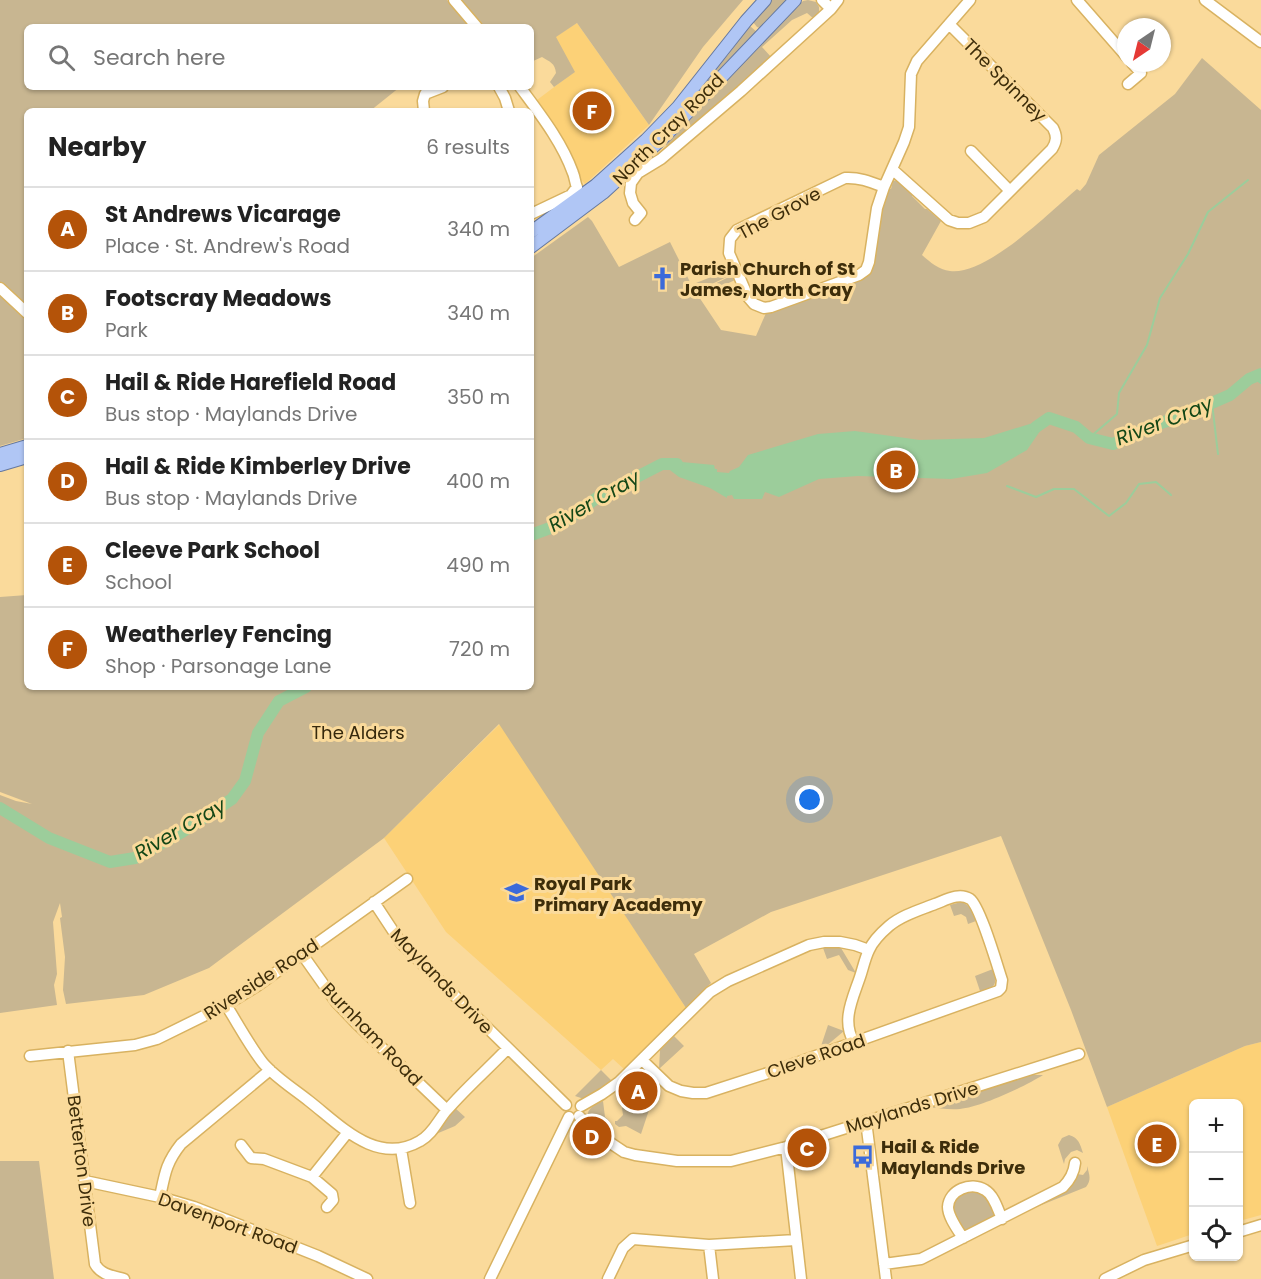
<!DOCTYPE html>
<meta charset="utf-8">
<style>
:root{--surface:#fff;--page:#f2f2f2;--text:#222;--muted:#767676;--line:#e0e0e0;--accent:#b45309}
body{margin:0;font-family:Poppins,sans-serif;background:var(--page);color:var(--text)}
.controls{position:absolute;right:18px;bottom:18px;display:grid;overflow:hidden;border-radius:9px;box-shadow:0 2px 4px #0004}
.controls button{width:54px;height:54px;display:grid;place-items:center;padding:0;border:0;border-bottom:2px solid var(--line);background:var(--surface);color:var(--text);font:30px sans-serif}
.compass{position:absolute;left:1117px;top:18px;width:54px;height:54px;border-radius:50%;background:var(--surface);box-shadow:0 2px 4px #0004;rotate:215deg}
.you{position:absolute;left:810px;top:800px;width:21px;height:21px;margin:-15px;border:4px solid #fff;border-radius:50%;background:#1a73e8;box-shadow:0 0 0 9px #1a73e833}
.badge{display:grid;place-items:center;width:39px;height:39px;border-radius:50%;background:var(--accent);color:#fff;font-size:20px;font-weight:700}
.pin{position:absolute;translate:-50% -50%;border:3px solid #fff;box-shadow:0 2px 6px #0006}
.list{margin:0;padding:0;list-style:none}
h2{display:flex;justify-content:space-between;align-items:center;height:78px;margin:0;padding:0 24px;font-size:26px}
h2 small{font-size:20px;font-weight:400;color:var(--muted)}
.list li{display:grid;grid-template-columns:39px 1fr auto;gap:18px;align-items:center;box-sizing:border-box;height:84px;padding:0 24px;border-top:2px solid var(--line)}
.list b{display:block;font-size:22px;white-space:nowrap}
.list p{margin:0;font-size:20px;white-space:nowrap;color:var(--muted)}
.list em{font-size:20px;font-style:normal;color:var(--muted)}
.icon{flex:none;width:33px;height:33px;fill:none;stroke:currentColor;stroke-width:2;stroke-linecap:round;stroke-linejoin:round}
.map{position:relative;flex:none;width:1261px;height:1279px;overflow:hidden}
.search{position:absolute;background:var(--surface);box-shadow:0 2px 4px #0004;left:24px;top:24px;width:510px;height:66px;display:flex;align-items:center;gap:15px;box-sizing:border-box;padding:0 21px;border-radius:9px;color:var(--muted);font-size:22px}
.panel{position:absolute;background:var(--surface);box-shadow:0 2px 4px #0004;left:24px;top:108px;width:510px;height:582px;border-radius:9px}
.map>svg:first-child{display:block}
.built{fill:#fcd177}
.green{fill:#c8b691}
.water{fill:#9ccd9b}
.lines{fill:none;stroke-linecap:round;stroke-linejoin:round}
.stream{stroke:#9ccd9b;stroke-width:2}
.river{stroke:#9ccd9b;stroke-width:12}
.minor-casing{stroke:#d8b261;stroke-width:13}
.major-casing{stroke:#65789f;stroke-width:14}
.minor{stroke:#fff;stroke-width:10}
.major{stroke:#b0c6f5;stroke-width:12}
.labels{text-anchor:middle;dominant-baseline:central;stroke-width:6;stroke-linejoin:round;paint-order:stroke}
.street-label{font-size:18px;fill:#3d2d0a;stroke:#fada9b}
.poi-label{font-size:18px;font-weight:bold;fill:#3d2d0a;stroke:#fada9b;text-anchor:start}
.park-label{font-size:18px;fill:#36290d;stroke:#fada9b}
.water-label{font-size:20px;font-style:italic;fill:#144717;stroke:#fada9b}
</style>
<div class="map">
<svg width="1261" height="1279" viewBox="0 0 1261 1279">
<rect width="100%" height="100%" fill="#fada9b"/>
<path class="built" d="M577,23L649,125L585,184L579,178L552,123L537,100L574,72L555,37Z
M500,724L686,1008L624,1069L613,1059L601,1070L446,932L384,838Z
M1261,1042V1215L1239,1221L1238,1104H1194L1193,1234L1157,1246L1107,1107L1245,1046Z"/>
<path class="green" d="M0,0H447L469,27H27V87H400L370,111H27V438L0,446Z
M459,0H743L703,47L649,125L577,23L556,37L575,72L554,87L550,82L556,73C555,63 550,62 542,57L531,62V27H479Z
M772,0H789L762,29L757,27L753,22Z
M808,0L816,2L819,7V13L814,19L807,13L792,20L762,47L772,58L671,146H667L664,143L803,1Z
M750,26L758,33L699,95L607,180L728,55Z
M1202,58L1261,110V1042L1245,1046L1107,1107L1071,1010L1001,836L771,912L694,954L711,983L686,1008L499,724L384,838L209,968L144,995L66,1004L63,990L65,957L60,918L62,917L60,903L53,922L57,974L54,985L57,1005L0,1013V795L16,801L32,804L0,792V597L27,595V687H531V258L588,217L592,221L619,267L670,242L690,282L691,285L731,269L733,274L695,292L697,294L698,292L733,275L735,280L699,297L721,330L756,336L766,313L869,271L875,257L878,216L887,189H891L893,181L898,180L913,194L912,196L925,209H927L941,221L922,255C930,262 939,270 950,271C986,276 1050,212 1077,189L1080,191L1086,184L1099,155L1175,94Z
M961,902C971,905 973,912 976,921L968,924L966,917L961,914L954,916L950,905Z
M823,948H841L856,973L848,970L839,955L827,959Z
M993,969C998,984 995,988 981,994L975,976Z
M828,1025L844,1031L825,1047L820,1049Z
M674,1036L684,1046L659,1069L660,1050Z
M601,1070L612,1081L584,1099L575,1096Z
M1030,1073L1035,1075H1043C1024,1087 981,1107 960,1109C949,1110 938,1108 927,1107Z
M630,1096L649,1110L641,1134L626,1126L619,1127L615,1124V1121H617L623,1115L622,1108Z
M603,1101L605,1117L609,1121L603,1123V1130L588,1115C587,1108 597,1104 603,1101Z
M455,1108L465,1117L455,1126L436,1134L434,1133Z
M1069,1135C1079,1138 1080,1144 1083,1153L1077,1150L1071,1152L1065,1159L1064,1164L1058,1145L1062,1138Z
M0,1161H39L54,1279H0Z
M1087,1166C1089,1174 1092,1179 1086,1187L1034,1208V1206L1077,1174L1083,1175L1087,1170Z
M973,1189L986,1195L996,1217L965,1235L951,1210L956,1196Z"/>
<path class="water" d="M1049,418L1027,450L987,473L951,479L858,476L819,479L779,497L765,492L762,499H734L732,495L727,496V498L710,488L679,477L662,464L671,461L714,465L715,469H717V472L729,473L730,471L739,467L748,455L818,434L855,431L920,440L984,438Z"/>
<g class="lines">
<path class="stream" d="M1253,378L1261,383
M1212,403L1218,454
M1089,438L1117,414L1119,393L1147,345L1160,298L1188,254L1208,212L1248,180
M1007,486L1036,497L1054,489H1074L1109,516L1126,503L1139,484L1156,482L1171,495"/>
<path class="river" d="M1036,427L1049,418L1076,427L1089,438L1113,444L1152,426L1182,416L1230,395L1249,379L1261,374
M531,535L561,524L598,497L662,464H677
M0,808L49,838L110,862L135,858L182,832L232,799L245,781L258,733L279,701L306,687"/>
<defs>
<path id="minor" d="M454,0L477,27
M822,0L831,9
M1077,0L1126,56
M1205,0L1261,42
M1128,84L1141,73L1132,63
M499,87L505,98L509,111
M520,87C540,114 562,142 573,173C575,178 575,183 577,187L571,195L531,214
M424,111L423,101L425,94L443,87
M971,151L1010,191
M892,169L949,220L958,223H969L984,217L1052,149C1057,141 1057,136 1053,128L949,24
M884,187C871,182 859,177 845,178L737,230L730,239L729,253L748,297L754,304L764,308L771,307L859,275L866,270L869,262L877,208L884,187L904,142L909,127L911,74L917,61L970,0
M635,220L641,213L633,203L630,193L631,183L638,173L661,159L741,91L831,9L838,0
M0,288L27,313
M374,902L401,943L566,1105
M302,954L336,1002L356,1023L447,1110
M226,1005C238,1024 249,1045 263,1063C276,1078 294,1089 309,1101C341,1126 377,1166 420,1141C433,1134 438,1120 447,1110C466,1088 488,1069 508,1048
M68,1051L95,1264C101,1275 113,1276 124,1279
M30,1056L135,1045L157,1039L226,1005L257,986L407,879
M642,1060L669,1086L681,1091L693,1093H706L768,1073L998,991L1001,988L1002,980C997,965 980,906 970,899C959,892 946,900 935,904C920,910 902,915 889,926C882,932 873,941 869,950C865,958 863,968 860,977C853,998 841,1021 854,1042
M581,1106L602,1094L619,1082L710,992L728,981L809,945L824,942H840L855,945L869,950
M579,1116L593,1130L609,1142L624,1152L635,1155L677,1161H731L786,1147L1079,1054
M866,1121L886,1279
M241,1145L251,1158L264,1159L312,1177L348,1132
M786,1147L801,1279
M401,1149L410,1203
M312,1177L332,1194L333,1200L327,1207
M85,1181L160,1197L194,1207L318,1256L367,1279
M160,1197C165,1173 166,1163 181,1144L270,1070
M1238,1232L1261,1225
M963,1238C958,1230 948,1217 948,1207C949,1190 971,1181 985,1190C994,1195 998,1210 1002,1219
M709,1245L713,1279
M884,1264L921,1259L1063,1187C1070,1180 1074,1173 1075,1163
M490,1279L569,1117
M608,1279L623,1248L633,1239L709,1245L796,1240
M1105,1279L1144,1260L1194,1245"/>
<path id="major" d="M531,232L596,185L646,140L678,107L746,21L765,0
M531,247L603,193L667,134L795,0
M0,454L27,446
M0,465L27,457"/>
</defs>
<use href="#minor" class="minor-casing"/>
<use href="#major" class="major-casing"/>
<use href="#minor" class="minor"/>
<use href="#major" class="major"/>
</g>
<defs>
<symbol id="church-bare" viewBox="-9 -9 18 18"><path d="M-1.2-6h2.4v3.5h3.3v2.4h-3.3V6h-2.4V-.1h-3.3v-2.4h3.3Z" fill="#3b6ada" stroke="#fada9b" stroke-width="2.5" paint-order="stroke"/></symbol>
<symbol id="school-bare" viewBox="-9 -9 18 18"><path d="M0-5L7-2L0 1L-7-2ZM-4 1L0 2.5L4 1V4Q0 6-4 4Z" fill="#3b6ada" stroke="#fada9b" stroke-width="2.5" paint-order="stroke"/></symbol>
<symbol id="bus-bare" viewBox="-9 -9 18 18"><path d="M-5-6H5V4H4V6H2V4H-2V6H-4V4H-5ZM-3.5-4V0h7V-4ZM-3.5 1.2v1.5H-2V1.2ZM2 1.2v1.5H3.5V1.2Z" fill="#3b6ada" stroke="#fada9b" stroke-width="2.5" paint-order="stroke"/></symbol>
</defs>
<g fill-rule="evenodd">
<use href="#church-bare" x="646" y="262" width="33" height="33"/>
<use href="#school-bare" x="500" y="876" width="33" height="33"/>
<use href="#bus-bare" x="846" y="1140" width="33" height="33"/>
</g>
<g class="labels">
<g class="street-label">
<text transform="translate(1005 80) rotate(45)">The Spinney</text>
<text transform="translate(668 129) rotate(-45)">North Cray Road</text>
<text transform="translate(779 213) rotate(-28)">The Grove</text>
<text transform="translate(261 979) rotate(-33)">Riverside Road</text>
<text transform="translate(442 981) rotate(46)">Maylands Drive</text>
<text transform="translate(372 1034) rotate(46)">Burnham Road</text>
<text transform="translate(816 1056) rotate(-19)">Cleve Road</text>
<text transform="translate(912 1107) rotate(-17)">Maylands Drive</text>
<text transform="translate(82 1161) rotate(83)">Betterton Drive</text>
<text transform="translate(228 1223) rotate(20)">Davenport Road</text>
</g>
<g class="poi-label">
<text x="680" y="268">Parish Church of St<tspan x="680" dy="21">James, North Cray</tspan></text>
<text x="534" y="883">Royal Park<tspan x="534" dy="21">Primary Academy</tspan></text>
<text x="881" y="1146">Hail &amp; Ride<tspan x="881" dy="21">Maylands Drive</tspan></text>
</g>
<g class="park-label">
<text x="358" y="732">The Alders</text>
</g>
<g class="water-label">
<text transform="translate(1164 421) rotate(-21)">River Cray</text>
<text transform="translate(594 501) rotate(-30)">River Cray</text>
<text transform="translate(180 829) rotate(-30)">River Cray</text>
</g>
</g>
</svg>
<div class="controls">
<button>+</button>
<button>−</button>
<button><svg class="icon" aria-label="locate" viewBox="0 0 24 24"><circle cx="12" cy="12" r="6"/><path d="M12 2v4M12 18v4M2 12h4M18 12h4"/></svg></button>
</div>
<svg class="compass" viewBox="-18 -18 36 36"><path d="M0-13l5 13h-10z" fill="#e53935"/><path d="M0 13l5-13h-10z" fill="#767676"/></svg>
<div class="you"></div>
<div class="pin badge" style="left:638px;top:1091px">A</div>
<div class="pin badge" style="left:896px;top:470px">B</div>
<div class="pin badge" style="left:807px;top:1148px">C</div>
<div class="pin badge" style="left:592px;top:1136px">D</div>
<div class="pin badge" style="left:1157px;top:1144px">E</div>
<div class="pin badge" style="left:592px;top:111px">F</div>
<div class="search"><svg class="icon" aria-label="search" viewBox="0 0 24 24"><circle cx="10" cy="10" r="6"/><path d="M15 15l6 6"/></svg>Search here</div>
<section class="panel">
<h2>Nearby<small>6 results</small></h2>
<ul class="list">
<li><span class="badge">A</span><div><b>St Andrews Vicarage</b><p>Place · St. Andrew's Road</p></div><em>340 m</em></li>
<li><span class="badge">B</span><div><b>Footscray Meadows</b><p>Park</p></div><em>340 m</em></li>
<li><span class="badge">C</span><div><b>Hail &amp; Ride Harefield Road</b><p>Bus stop · Maylands Drive</p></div><em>350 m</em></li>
<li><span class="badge">D</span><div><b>Hail &amp; Ride Kimberley Drive</b><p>Bus stop · Maylands Drive</p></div><em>400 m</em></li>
<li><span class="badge">E</span><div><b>Cleeve Park School</b><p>School</p></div><em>490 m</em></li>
<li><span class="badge">F</span><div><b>Weatherley Fencing</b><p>Shop · Parsonage Lane</p></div><em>720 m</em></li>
</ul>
</section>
</div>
